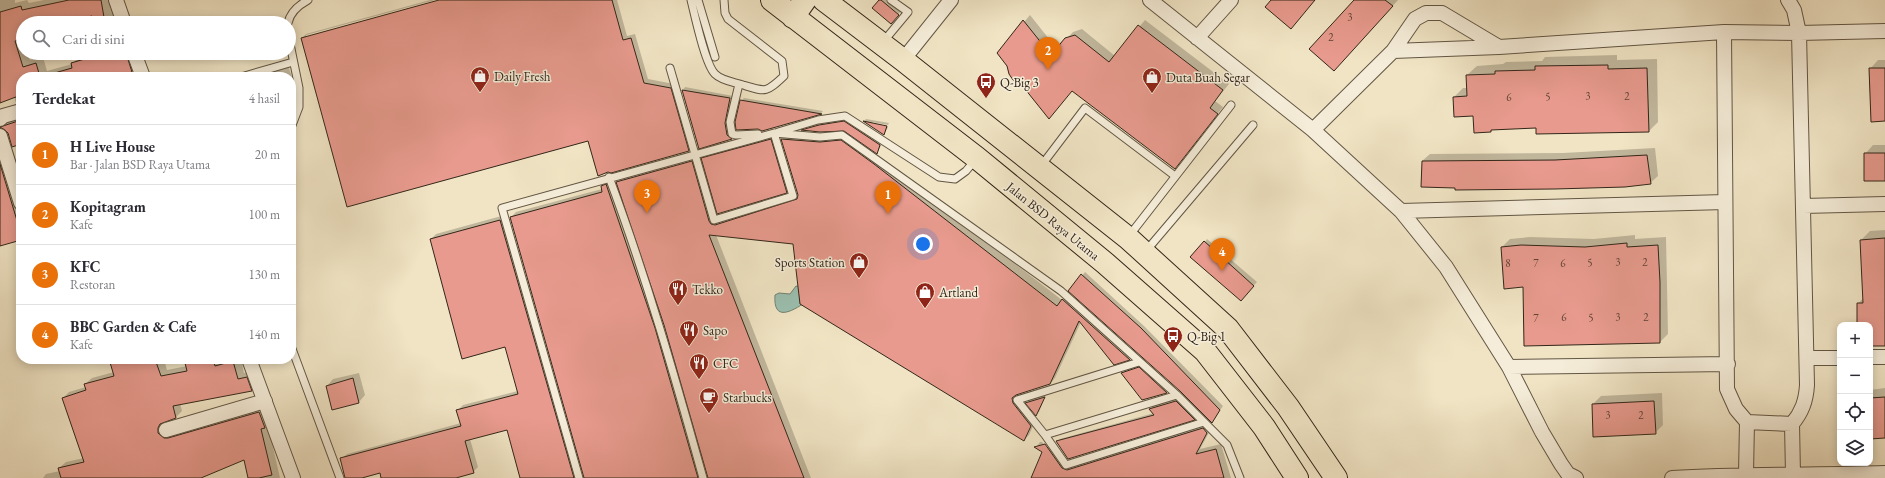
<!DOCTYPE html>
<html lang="id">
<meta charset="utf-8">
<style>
:root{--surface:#fff;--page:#f7f7f7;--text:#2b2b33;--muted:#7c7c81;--line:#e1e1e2;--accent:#8f2418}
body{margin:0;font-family:"EB Garamond",serif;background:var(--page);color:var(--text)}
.controls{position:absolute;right:12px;bottom:12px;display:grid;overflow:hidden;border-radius:8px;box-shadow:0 2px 10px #0003}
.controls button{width:36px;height:36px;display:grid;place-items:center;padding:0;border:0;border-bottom:1px solid var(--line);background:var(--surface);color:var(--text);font:20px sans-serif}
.you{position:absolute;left:923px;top:244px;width:14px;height:14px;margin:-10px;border:3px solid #fff;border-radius:50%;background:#1a73e8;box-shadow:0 0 0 6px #1a73e833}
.badge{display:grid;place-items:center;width:26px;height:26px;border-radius:50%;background:var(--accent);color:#fff;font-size:13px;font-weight:700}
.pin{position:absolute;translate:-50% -33px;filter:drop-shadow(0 1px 2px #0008)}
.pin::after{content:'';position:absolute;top:21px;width:14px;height:12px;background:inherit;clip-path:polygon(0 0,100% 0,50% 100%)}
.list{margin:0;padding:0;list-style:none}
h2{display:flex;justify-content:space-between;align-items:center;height:52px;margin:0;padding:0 16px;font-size:17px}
h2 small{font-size:13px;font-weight:400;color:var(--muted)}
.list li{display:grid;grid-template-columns:26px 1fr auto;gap:12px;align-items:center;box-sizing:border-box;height:60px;padding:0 16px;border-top:1px solid var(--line)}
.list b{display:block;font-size:15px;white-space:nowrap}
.list p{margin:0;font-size:13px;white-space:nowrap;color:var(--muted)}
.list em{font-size:13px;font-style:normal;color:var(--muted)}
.icon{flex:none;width:22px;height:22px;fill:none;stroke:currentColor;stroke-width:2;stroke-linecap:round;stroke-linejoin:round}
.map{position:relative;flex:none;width:1885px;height:478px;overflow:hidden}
.search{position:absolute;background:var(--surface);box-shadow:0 2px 10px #0003;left:16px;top:16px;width:280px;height:44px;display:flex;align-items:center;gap:10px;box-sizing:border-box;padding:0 14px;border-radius:22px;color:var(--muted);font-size:15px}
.panel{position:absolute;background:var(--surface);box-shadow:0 2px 10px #0003;left:16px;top:72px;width:280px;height:292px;border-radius:16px}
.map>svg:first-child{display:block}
.water{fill:#9bbfaf;stroke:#718273}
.shadow{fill:#0003}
.building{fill:#e79a8d;stroke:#332619}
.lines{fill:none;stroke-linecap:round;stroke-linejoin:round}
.lane-casing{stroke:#625644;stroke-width:9}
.street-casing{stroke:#625644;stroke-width:16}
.primary-casing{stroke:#332619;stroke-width:24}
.lane{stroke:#f5edd9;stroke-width:7}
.street{stroke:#f5edd9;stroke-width:14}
.primary{stroke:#f0e4c4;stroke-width:22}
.labels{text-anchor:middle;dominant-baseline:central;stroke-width:3;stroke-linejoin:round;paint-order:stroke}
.number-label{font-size:11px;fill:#604336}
.poi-label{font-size:13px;fill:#332619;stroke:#f5edd9;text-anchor:start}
.street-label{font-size:13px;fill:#332619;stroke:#f5edd9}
</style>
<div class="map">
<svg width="1885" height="478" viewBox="0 0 1885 478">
<rect width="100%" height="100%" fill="#f0e4c4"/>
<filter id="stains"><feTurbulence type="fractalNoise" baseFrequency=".005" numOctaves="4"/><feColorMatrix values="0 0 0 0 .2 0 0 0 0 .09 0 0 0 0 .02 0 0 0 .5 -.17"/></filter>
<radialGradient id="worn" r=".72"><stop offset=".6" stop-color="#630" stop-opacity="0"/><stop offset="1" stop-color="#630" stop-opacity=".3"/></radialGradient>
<path class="water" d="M796,286L802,287L806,302C791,312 773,322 775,295L779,293L790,294Z"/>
<path class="shadow" d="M0,0H15V3L27,0L29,3L44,0H109L111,10L115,9L118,23H72L71,19L65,17L35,23H23V53H27L30,60L43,57L47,71L72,64L79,57L78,53H125L130,68H132L127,53L139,64L131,71L112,77H21V102L16,103L14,96L0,102Z
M430,0H435L306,35V37L443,0H617L627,36L635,34L648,79L674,84L692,146L688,150L589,140L302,38L306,34Z
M880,0H888L901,11L894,20Z
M1355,0H1398L1343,61Z
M1030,15L1057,49L1073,32L1082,29L1115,56L1145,20L1229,84L1215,101L1223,107L1175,168L1072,90L1008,66L998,53Z
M1617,55V60L1657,59L1658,122L1649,131L1537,127L1493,129L1491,131L1454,97L1463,88H1468L1467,75L1477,66L1503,64L1506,62L1542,61L1545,57Z
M1878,60H1885V120L1870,69Z
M288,64L296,92L291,97V77H242Z
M685,87L733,96L730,132L735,136L732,138L699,147L683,90Z
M744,98L823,111L821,113L762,130L741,101Z
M21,116V143L3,127H0V117Z
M847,119L883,142L877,153L845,130H803L823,122Z
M866,119L889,123L888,125L872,122L875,125L888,127L886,131L884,134L864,121Z
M0,131L21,204V239L0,236Z
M787,134L846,135L879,159L1062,300L1068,294L1134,354L1129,359L1114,363L1081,322L1055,378L1050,384L1017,394L1018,398L1036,420L1029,435L1024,440L794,243L716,235L811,478H521L508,429L470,439L478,467L473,472L452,478H382L380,472L358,478H347L341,459L347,454L461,423L457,411L463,405L518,391L505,346L431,239L436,234L505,215L579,474L584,478L511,217L516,212L602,189V186L607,181L612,180L703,474L709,478L665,325L617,182L622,177L697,156L714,216L721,220L799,196L782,139Z
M774,137L789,189L786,192L702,159L705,156Z
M1873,145H1885V180L1865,154Z
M1655,148L1658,176L1650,183L1456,187L1422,161L1430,154L1563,153Z
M1885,230V345H1870V325H1858V304L1864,297L1861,240L1870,231Z
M1635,235V239L1666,237L1668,334L1660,342L1502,247L1510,239L1530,237L1594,239Z
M1207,239L1257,282L1241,300L1205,242Z
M1085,272L1144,326L1223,406L1212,422L1181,391L1070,291Z
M110,359H164L167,370L187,366L185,359H241L244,373L253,371L258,384L251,390L180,403L182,411L176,417L164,421V426L266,406L268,425L280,478H249L244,458L199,478H43L46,474L60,471L59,468L66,462L84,458L63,398L69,392L86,387L85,384L92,378L114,372Z
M1142,365L1169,389L1167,392L1143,399L1122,373L1125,370Z
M359,373L365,395L359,402L327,386L333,379Z
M1885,388V437L1870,438V390Z
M1662,393L1663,425L1655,433L1593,404L1601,396Z
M1046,395L1039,412L1036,414L1027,403L1030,400Z
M1179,398L1197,416L1194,419L1068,458L1057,442L1060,439L1154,413L1150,409L1153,406Z
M1208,423L1212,427L1200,449L1221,444L1231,478H1032L1043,452L1036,447L1040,442H1042L1046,447H1048L1045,441L1051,440L1067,463Z"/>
<path class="building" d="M69,0H101L105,23H94L92,16L65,22L64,18L39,23H23V39L15,41L23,67L36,63L40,77H21V95L0,103V12L21,6L22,10Z
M439,0H612L623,40L631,38L644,83L671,88L689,151L611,173L608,172L598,176L588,141L347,207L301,38Z
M879,0H881L899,15L891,24L872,8Z
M1271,0H1315L1291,29L1265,7Z
M1354,0H1385L1393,6L1334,71L1309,49Z
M1023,20L1051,55L1065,38L1075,35L1109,62L1138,25L1223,90L1210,108L1218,114L1175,169L1072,91L1049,119L1021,84L1013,80L1009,74L1007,66L997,53Z
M105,53H126L132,72L115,77H52L51,74L72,68L71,63Z
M1608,65V69L1647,68L1649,132L1536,134V128L1491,130V132L1474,133L1473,116L1454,117L1453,97L1467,96L1466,75L1495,74V71L1535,70V66Z
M1869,68H1885V121L1871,122Z
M682,90L730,98L725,123L727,135L732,139L699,149Z
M740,100L822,114L762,131L758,129L736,130L735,122Z
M18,121L21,131V144L12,147L8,133L5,130L0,127Z
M844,121L880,145L877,154L844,131L820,132L801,130L819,125Z
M863,121L887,126L884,135Z
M771,139L787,193L717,214L701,158Z
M781,139L820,142L841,140L874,164L1057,306L1062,299L1130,360L1114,365L1079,321L1050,384L1016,395L1012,398L1013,403L1031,426L1024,441L800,304L793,244L709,235L804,478H708L664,325L616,182L692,161L709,221L711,224L715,225L797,199L798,195Z
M1864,153H1885V181H1864Z
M1647,155L1651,184L1625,187L1555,189L1455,190V188L1421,187L1422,161L1555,160Z
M0,164L21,234V240L0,246Z
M606,184L655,328L698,478H584L510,217L602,192L601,186Z
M500,220L574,478H520L507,430L465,441L474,473L456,478H381L380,473L362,478H345L340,458L461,426L456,410L518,394L505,347L462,359L430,239Z
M1885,238V346H1870V325H1857V303H1863L1860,240Z
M1204,241L1254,286L1241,301L1190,257Z
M1627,243V247L1658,245L1660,282V343L1524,346L1523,287L1504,289L1501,247L1521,245L1585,247Z
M1081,274L1141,328L1220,410L1212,423L1180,391L1068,291Z
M109,359H155L161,376L187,371L184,359H213L215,366L233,361L238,379L247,377L252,391L173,406L176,418L160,424L158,428V433L164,438H168L259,412L265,428L261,429L272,475L259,478H248L244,460L201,478H61L58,468L84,462L62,398L86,390L84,384L114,376Z
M1139,367L1167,393L1142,400L1121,373Z
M353,378L359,403L332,410L326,386Z
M1045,397L1036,416L1025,403Z
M1885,397V438L1870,439V398Z
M1176,401L1195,420L1068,459L1056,441L1154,415L1149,409Z
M1654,401L1656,434L1593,437L1592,404Z
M1203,428L1207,433L1196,454L1216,449L1224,478H1031L1042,452L1034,447L1045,444L1062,468L1067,470Z"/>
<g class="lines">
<defs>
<path id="lane" d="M691,0C695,16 705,64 715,74C722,81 734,82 743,85C766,92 766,93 784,76L782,61L728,19L725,13L724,0
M698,0L715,57
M288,23C290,12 299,5 308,0
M289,39L299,88V107L291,128
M883,42L908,12L891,0
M670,68L714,220L793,196L774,133
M241,77L293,62
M739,84L730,122L732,134L736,135L758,134
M778,132L818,120L845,116L939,177L955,179L966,171L975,160
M1041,166L1085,108L1175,176
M609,177C646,276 675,377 703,478
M1129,236L1231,105
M1146,251L1253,125
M291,346L340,478
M1139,362L1017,400L1045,435L1177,395
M1045,435L1066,465L1204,422
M579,478L502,208L774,133L820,137L842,135L1061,291L1177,395L1227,445L1240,478"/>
<path id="street" d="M116,0L124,23
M1150,0L1313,130L1393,51L1499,47L1724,32
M1788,0L1794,10L1799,33L1885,31
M1197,38L1231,0
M1393,51L1415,19L1426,13H1442L1499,47
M134,53L143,77
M903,60L951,0
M0,119L3,116L21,111
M1313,130L1401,211L1446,267L1509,367L1542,432L1561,464L1568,474L1576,478
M0,136L21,203
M1803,206L1885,204
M1401,211L1725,202
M1870,357H1885
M1807,358H1840
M249,359L293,478
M1509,367L1728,364
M1747,422L1792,424
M166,430L265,401
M1746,474L1747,422L1736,409L1727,389L1724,32L1799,33L1807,385C1806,401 1802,412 1792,424L1793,475
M1672,478C1743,474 1814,475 1885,473"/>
<path id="primary" d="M772,0L977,158L1105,263L1205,351L1264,427L1297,478
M824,0L903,60L1128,238L1228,329L1288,407L1336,478
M793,17L805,0"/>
</defs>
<use href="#lane" class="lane-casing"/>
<use href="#street" class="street-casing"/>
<use href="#primary" class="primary-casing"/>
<use href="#lane" class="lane"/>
<use href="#street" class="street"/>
<use href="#primary" class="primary"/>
</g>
<defs>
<symbol id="shop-pin" viewBox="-11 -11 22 30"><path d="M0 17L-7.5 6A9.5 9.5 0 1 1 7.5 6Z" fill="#8f2418" stroke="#f5edd9"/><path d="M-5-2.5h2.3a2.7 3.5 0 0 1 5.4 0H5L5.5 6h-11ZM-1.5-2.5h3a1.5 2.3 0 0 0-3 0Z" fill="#fff"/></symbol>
<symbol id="bus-pin" viewBox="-11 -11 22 30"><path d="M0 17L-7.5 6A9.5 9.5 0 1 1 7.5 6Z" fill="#8f2418" stroke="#f5edd9"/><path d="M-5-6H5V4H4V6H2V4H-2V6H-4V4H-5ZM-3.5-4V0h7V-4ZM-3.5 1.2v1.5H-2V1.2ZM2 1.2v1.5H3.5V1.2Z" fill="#fff"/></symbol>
<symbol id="restaurant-pin" viewBox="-11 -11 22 30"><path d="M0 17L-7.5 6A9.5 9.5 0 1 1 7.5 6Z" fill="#8f2418" stroke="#f5edd9"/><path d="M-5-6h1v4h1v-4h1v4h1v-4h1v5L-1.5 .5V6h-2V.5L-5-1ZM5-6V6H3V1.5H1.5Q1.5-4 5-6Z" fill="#fff"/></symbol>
<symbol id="cafe-pin" viewBox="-11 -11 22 30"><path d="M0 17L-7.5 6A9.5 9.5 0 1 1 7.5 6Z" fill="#8f2418" stroke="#f5edd9"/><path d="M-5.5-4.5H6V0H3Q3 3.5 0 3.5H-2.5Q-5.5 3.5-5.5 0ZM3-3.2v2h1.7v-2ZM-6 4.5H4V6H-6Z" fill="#fff"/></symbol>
</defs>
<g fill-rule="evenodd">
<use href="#shop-pin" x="469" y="65" width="22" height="30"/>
<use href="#shop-pin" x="1141" y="66" width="22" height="30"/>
<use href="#bus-pin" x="975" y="71" width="22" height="30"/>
<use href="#shop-pin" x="848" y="251" width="22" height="30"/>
<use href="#restaurant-pin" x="667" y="278" width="22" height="30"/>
<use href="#shop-pin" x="914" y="281" width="22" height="30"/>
<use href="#restaurant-pin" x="678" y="319" width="22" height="30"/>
<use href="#bus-pin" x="1162" y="325" width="22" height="30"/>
<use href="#restaurant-pin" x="688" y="352" width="22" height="30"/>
<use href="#cafe-pin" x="698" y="386" width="22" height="30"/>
</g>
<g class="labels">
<g class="number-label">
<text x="1350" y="17">3</text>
<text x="1331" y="37">2</text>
<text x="1548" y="96">5</text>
<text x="1588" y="96">3</text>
<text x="1627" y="96">2</text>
<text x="1509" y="97">6</text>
<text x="1590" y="262">5</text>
<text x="1618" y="262">3</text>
<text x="1645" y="262">2</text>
<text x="1508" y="263">8</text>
<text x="1536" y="263">7</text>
<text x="1563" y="263">6</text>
<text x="1564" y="317">6</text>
<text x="1591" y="317">5</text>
<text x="1618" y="317">3</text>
<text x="1646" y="317">2</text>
<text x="1536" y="318">7</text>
<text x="1608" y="415">3</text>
<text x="1641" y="415">2</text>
</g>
<g class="poi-label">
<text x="494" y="76">Daily Fresh</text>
<text x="1166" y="77">Duta Buah Segar</text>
<text x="1000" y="82">Q-Big 3</text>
<text x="845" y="262" text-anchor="end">Sports Station</text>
<text x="692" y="289">Tekko</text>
<text x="939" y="292">Artland</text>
<text x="703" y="330">Sapo</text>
<text x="1187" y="336">Q-Big 1</text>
<text x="713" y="363">CFC</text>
<text x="723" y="397">Starbucks</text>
</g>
<g class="street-label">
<text transform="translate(1053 221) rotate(39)">Jalan BSD Raya Utama</text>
</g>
</g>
<rect width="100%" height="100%" filter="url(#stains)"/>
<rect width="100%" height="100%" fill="url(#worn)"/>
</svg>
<div class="controls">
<button>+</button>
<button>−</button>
<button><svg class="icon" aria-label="locate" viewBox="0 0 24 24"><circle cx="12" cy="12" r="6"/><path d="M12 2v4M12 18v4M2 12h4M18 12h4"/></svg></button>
<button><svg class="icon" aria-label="layers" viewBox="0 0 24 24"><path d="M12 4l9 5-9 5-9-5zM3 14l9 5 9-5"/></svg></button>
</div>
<div class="you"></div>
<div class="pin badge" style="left:888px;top:214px;background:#e8710a">1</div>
<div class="pin badge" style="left:1048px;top:70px;background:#e8710a">2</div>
<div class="pin badge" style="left:647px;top:213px;background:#e8710a">3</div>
<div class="pin badge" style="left:1222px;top:271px;background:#e8710a">4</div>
<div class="search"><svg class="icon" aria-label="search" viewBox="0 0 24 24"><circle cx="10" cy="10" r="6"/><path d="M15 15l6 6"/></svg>Cari di sini</div>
<section class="panel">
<h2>Terdekat<small>4 hasil</small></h2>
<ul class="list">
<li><span class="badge" style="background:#e8710a">1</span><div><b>H Live House</b><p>Bar · Jalan BSD Raya Utama</p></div><em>20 m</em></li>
<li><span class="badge" style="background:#e8710a">2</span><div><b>Kopitagram</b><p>Kafe</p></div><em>100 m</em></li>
<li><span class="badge" style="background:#e8710a">3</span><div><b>KFC</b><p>Restoran</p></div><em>130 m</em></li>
<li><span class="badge" style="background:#e8710a">4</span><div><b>BBC Garden &amp; Cafe</b><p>Kafe</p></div><em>140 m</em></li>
</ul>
</section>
</div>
